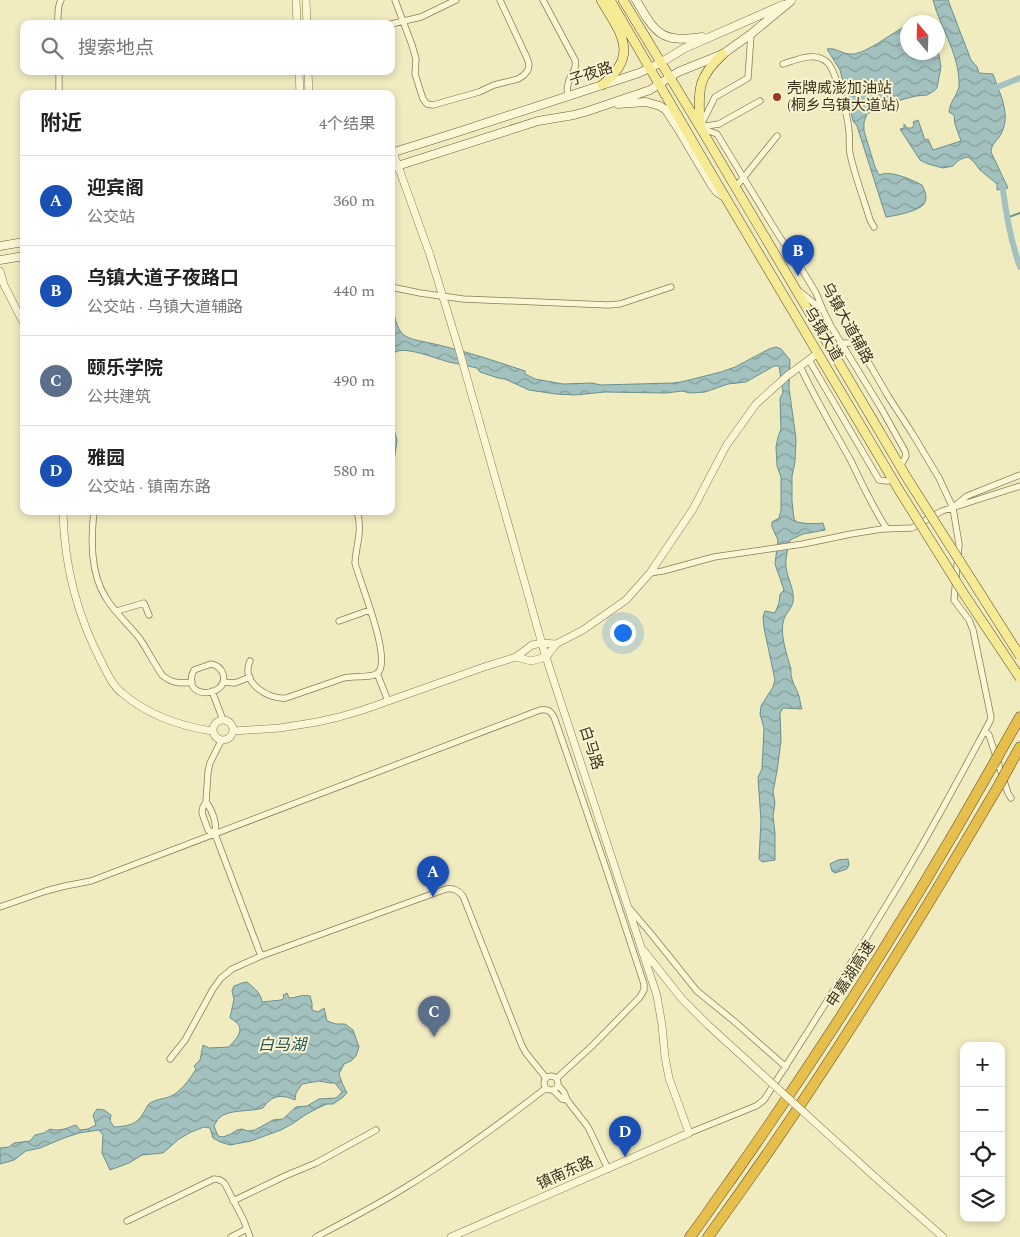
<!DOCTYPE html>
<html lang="zh">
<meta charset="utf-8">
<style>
:root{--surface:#fff;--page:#f6f6f6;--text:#222;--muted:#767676;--line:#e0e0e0;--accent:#ea580c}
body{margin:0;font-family:Spectral,"Noto Sans SC",serif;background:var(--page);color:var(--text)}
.controls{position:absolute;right:15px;bottom:15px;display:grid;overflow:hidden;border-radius:10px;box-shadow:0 2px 8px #0003}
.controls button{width:45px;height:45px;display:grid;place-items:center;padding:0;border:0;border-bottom:1px solid var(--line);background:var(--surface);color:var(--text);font:25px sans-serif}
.compass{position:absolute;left:900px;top:15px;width:45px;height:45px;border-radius:50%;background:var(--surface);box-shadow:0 2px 8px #0003;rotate:341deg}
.you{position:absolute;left:622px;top:632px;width:18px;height:18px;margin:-12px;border:4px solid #fff;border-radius:50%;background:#1a73e8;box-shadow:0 0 0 8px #1a73e833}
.badge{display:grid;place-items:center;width:32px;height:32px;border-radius:50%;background:var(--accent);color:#fff;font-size:16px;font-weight:700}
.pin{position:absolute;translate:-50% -41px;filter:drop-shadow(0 1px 2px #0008)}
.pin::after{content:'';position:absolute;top:26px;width:18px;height:15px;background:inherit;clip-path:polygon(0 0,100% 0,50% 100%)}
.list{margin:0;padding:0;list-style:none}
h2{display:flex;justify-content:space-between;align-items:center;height:65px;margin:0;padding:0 20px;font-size:21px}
h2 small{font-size:16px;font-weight:400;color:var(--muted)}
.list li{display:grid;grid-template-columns:32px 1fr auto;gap:15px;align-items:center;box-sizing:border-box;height:90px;padding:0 20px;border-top:1px solid var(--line)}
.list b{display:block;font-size:19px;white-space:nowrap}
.list p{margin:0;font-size:16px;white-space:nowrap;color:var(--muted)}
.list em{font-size:16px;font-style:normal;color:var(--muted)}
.icon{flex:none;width:28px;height:28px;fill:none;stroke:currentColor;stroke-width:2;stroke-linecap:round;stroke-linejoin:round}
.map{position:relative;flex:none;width:1020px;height:1237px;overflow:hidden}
.search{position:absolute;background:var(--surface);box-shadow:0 2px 8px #0003;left:20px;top:20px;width:375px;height:55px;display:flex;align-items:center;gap:12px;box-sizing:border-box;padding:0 18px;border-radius:10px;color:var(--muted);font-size:19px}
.panel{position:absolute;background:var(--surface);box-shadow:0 2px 8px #0003;left:20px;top:90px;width:375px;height:425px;border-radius:10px}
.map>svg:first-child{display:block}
.water{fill:url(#water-waves);stroke:#6a918e;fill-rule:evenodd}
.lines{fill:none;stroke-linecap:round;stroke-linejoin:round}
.stream{stroke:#6a918e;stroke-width:2}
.canal{stroke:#a3c2bf;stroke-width:6}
.minor-casing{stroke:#8b7c57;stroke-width:7}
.tertiary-casing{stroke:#8b7c57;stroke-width:8}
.secondary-casing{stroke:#6d5d3a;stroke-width:9}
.primary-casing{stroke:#58482b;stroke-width:10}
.motorway-casing{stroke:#58482b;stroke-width:11}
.minor{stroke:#fbf6d4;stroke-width:5.5}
.tertiary{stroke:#fbf6d4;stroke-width:7}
.secondary{stroke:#fbf6d4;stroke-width:8}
.primary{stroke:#f7ea95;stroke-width:9}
.motorway{stroke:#e6be4b;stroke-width:10}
.tertiary-bridge-casing{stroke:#8b7c57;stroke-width:8;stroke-linecap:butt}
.primary-bridge-casing{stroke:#58482b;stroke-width:10;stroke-linecap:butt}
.motorway-bridge-casing{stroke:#58482b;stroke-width:11;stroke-linecap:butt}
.tertiary-bridge{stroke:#fbf6d4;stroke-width:7}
.primary-bridge{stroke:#f7ea95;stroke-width:9}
.motorway-bridge{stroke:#e6be4b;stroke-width:10}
.poi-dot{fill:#9e3823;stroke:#f8f3d0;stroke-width:2}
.labels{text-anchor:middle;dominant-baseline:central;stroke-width:4;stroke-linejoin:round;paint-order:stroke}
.street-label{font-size:15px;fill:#3a301c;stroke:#f8f3d0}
.poi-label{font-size:15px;fill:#3a301c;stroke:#f8f3d0;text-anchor:start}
.water-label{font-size:16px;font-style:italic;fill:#2a555a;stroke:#f8f3d0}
</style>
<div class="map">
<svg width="1020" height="1237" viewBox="0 0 1020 1237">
<defs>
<pattern id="water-waves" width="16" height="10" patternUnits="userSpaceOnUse" patternTransform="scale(1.25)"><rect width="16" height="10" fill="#a3c2bf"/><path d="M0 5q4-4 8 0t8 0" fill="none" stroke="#869e9a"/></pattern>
</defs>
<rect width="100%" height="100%" fill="#f1ebc0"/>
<path class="water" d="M933,0H948L971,60L977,67L979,73L993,74C999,92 1011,113 1002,132C999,140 991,143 991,152L1008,188L997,190V184L980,170L974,162L968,157C961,158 957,161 953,166L943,168L928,164L920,160L900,129L904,128V124L907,128H912L914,125L913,122L918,120L925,140L928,139L933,150L961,141L955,124L954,115L949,112C950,102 957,95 959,87C959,86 959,79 959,79C957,50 940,27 933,0Z
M907,25L908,52H938V49L941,67L937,88L934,91L927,95L916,96L885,104L867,114L864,122V131L875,167L879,175C891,170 910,179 922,185C925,191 928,197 924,204C919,211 895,216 886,217L857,126L853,121L840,70L827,49C837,47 841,55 854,54C870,51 892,33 907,25Z
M391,299C394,309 394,323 401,332C406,339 417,340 425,342C459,349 492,360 525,371V374L535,379L563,384L592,383L601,385L673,383L681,382L721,372L735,367L769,349L776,347L781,349L790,360L789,388L796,439L795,462L792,476V501L794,519L797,522C806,524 814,524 823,523L825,530L803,534L790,540C788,549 785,558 786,567C787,578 795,590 793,602C792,608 786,613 784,619C779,633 787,655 791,669C790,677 794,685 798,693C800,698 800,704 802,709L783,708L780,713L781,741L777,771L773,792L775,803L773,816L775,833V860L762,862L759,859L761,821L758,777L762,769L764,728L760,714L761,706L773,687L775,680L764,628L763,617L765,611L775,613L779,603L780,594L784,590L775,564L778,540L772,527V522L779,518L781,510V477L777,466L776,447L778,437L781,429L780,398L783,393L779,366H774L746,382L728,384L705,392L690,393L682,391L666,393L605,392L575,395L556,394L529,390L505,379L498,378L480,372L477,368C468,366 458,364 449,362C436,359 407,346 395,352L393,356L391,374Z
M391,420L397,440L393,468L391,469Z
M848,859L849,865L847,869L835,873L832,871L830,864L838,860Z
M247,982C254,988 261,993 262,1002L281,1000L284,998L283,995L287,993L289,998C298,998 300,994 310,996L312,1003V1010L318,1012L324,1008L327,1021L336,1024H345L353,1030L359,1047L356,1056L351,1061L344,1064L339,1074L342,1083L347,1093L342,1098L333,1104H327L318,1108L305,1115L292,1124L281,1130L251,1141L230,1145L220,1142L213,1138L210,1128L204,1127L191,1132L179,1139L163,1153L142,1155L129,1163L110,1170L102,1153L103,1135L99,1130L79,1133L64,1138L40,1148L26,1151L14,1160L0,1164V1148L9,1147L14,1143L30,1141L35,1135L44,1133L50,1129C59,1132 67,1128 76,1125L80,1130L88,1129L96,1125L93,1115L97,1109L104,1110L111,1115L110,1121L114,1127C128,1126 137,1125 144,1112C147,1108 147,1105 150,1103C157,1099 163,1099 169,1097C180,1093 190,1079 196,1069L194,1066L200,1060L203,1045L209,1048L229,1047C239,1036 247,1027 230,1018L234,999L232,991L234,986L242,983ZM319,1081L330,1083H335L342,1092L336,1098L319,1099L307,1106L296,1107L283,1119L273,1120L255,1130L248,1131L242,1129L237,1130L231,1134L223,1137L218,1136L214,1126C216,1123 217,1120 219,1118C228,1109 251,1112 263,1108C272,1095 281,1094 295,1100L296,1093L302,1084Z"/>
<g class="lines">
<path class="stream" d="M1006,218L1020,213"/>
<path class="canal" d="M990,90L1020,78
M1002,183C1006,212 1010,239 1020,267"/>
<defs>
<path id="minor" d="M395,0L412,45L416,59L415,74L423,99L427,104L433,105L479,92L494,85L518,79L524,75L528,70L529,64L527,58L500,0
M543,0L575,60C577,72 570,73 568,84C567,88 567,92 568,96
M58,24C58,16 57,7 61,0
M391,24L421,17L456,0
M783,64C796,60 814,51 827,62C836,70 848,118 849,131C850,140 848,149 851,158C856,179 864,200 870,220L874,227
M59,71V94
M701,125L715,97L748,78L751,34
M700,127L719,124L760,101
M701,128L717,134L768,218L781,239L795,258L816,293L823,310L832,328L881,408L905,451L906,456L900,467
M735,188L777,136
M391,287L420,293L463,299L608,305L620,304L671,287
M799,291L821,309
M809,360L879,480L886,481L893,480
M800,366C815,399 834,430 851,461C862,484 873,508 887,529
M956,505L967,496L1020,475
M94,511C91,539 90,573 106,598C115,613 129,625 140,639C148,651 154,663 162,675C171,683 180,684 192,682
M650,573L663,571L714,557L803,544L851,534L882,529L912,528L942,511L1020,486
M117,611L144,603L149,615
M339,621L370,610
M250,661C240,682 268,700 286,698L344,678C352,676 373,678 378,673C392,658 360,583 355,563C356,544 363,532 357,511
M211,664C217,665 221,668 223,674C230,698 179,701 194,670Z
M377,673L388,701
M223,682L235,683L250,677
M212,691L223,720
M985,731L989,735L1008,793L1011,798
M206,802C213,811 217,824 215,834L261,956
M215,834L208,830L202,813L203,807L206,802L208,772L210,763L221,741
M0,907L46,891L65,886L91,881L540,710C547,709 550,710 554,717C585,805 615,894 644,984V990L640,997L592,1046L557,1078
M630,909L652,935L697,991L735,1022L786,1067
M170,1059L185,1040L213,989L221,978L232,969L261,956L446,889C454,888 458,890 463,896L522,1046L526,1053L546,1078
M544 1083a7 7 0 1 1 14 0a7 7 0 1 1-14 0Z
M558,1085L564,1092L567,1100L588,1127L608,1169
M553,1090L562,1099L567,1100
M689,1133L756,1106L764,1100C813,1024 861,948 907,871C936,822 963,771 990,721L991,717L973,630L969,620L954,600L959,544L953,508L939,478L912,433L888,396L859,346L854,343H841
M233,1201L285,1176L316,1163L376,1130
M127,1221L214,1179C219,1179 222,1180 225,1184L244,1221L250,1237
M231,1237L247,1229
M316,1237C346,1221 377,1205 406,1187C455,1157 501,1123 546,1088"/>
<path id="tertiary" d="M296,0L297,24
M306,0L307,24
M299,71L300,94
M308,71L309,94
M393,152L430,255L458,346L544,651L657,996L662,1025L665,1057L669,1078L689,1133L451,1237
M0,271L4,285L24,324
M63,511C64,565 78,618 103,665C108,675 113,686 122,693C148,715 179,726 212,731
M516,657L531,661L546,657L556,644L583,630L626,600L650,573L693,509L726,446L756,404L787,376L818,353
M213 730a10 10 0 1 1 20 0a10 10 0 1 1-20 0Z
M233,731L280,728L317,722L339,717L363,710L484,667L516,657L532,645L542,643L556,644
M644,951L682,999L708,1025
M875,1177L943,1237"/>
<path id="secondary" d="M636,0C656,34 661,43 702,37
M618,104L646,102L660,106L666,110L679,130L711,184L717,192L723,196
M391,153L461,131L639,73L660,63L685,48L783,5
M391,168L538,121L574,115L588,111L650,90L678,72L723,54L751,34L791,1
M0,246L24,242
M0,260L24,256"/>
<path id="primary" d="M601,0C621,33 640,55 602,85
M610,0L718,185L899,490
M623,0L700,127L907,478
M700,127C699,91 695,80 723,54"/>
<path id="motorway" d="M1003,747L1020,717
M1010,765L1020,747
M690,1237C704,1219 716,1200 730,1181C824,1047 912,909 993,765
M708,1237C814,1092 908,940 999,785"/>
</defs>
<use href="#minor" class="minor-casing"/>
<use href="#tertiary" class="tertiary-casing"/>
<use href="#secondary" class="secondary-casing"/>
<use href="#primary" class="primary-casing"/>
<use href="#motorway" class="motorway-casing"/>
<use href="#minor" class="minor"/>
<use href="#tertiary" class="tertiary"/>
<use href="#secondary" class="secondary"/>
<use href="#primary" class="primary"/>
<use href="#motorway" class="motorway"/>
<defs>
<path id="tertiary-bridge" d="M708,1025L875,1177"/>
<path id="primary-bridge" d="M907,478L1020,656
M899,490L964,594L1020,678"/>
<path id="motorway-bridge" d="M993,765L1003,747
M999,785L1010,765"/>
</defs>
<use href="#tertiary-bridge" class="tertiary-bridge-casing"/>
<use href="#primary-bridge" class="primary-bridge-casing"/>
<use href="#motorway-bridge" class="motorway-bridge-casing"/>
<use href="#tertiary-bridge" class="tertiary-bridge"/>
<use href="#primary-bridge" class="primary-bridge"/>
<use href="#motorway-bridge" class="motorway-bridge"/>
</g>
<circle class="poi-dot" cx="777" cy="97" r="5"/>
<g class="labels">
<g class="street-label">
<text transform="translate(591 74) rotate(-18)">子夜路</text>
<text transform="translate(847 323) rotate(61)">乌镇大道辅路</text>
<text transform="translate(823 334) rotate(59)">乌镇大道</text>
<text transform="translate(591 748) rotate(72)">白马路</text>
<text transform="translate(851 974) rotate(-57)">申嘉湖高速</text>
<text transform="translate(565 1173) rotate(-24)">镇南东路</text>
</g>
<g class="poi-label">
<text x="787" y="88">壳牌威澎加油站<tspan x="787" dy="17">(桐乡乌镇大道站)</tspan></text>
</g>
<g class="water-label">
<text x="282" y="1045">白马湖</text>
</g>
</g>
</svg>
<div class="controls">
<button>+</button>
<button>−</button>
<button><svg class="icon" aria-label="locate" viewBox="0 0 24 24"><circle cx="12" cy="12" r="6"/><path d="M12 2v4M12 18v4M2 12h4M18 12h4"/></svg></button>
<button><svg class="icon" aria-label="layers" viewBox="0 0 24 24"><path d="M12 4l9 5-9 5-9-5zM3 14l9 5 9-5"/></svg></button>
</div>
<svg class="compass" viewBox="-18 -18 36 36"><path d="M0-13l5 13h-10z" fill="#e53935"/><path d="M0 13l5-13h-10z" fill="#767676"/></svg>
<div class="you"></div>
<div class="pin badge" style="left:433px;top:897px;background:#1a4fb4">A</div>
<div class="pin badge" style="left:798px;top:276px;background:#1a4fb4">B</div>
<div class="pin badge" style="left:434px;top:1037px;background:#5c6f8a">C</div>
<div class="pin badge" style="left:625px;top:1157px;background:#1a4fb4">D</div>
<div class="search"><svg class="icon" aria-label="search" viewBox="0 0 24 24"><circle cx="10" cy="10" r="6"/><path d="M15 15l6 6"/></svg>搜索地点</div>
<section class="panel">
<h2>附近<small>4个结果</small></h2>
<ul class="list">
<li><span class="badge" style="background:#1a4fb4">A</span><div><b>迎宾阁</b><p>公交站</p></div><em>360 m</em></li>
<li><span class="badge" style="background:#1a4fb4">B</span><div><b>乌镇大道子夜路口</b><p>公交站 · 乌镇大道辅路</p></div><em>440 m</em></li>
<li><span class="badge" style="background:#5c6f8a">C</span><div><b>颐乐学院</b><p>公共建筑</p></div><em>490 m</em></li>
<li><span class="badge" style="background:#1a4fb4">D</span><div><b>雅园</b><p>公交站 · 镇南东路</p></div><em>580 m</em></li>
</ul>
</section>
</div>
